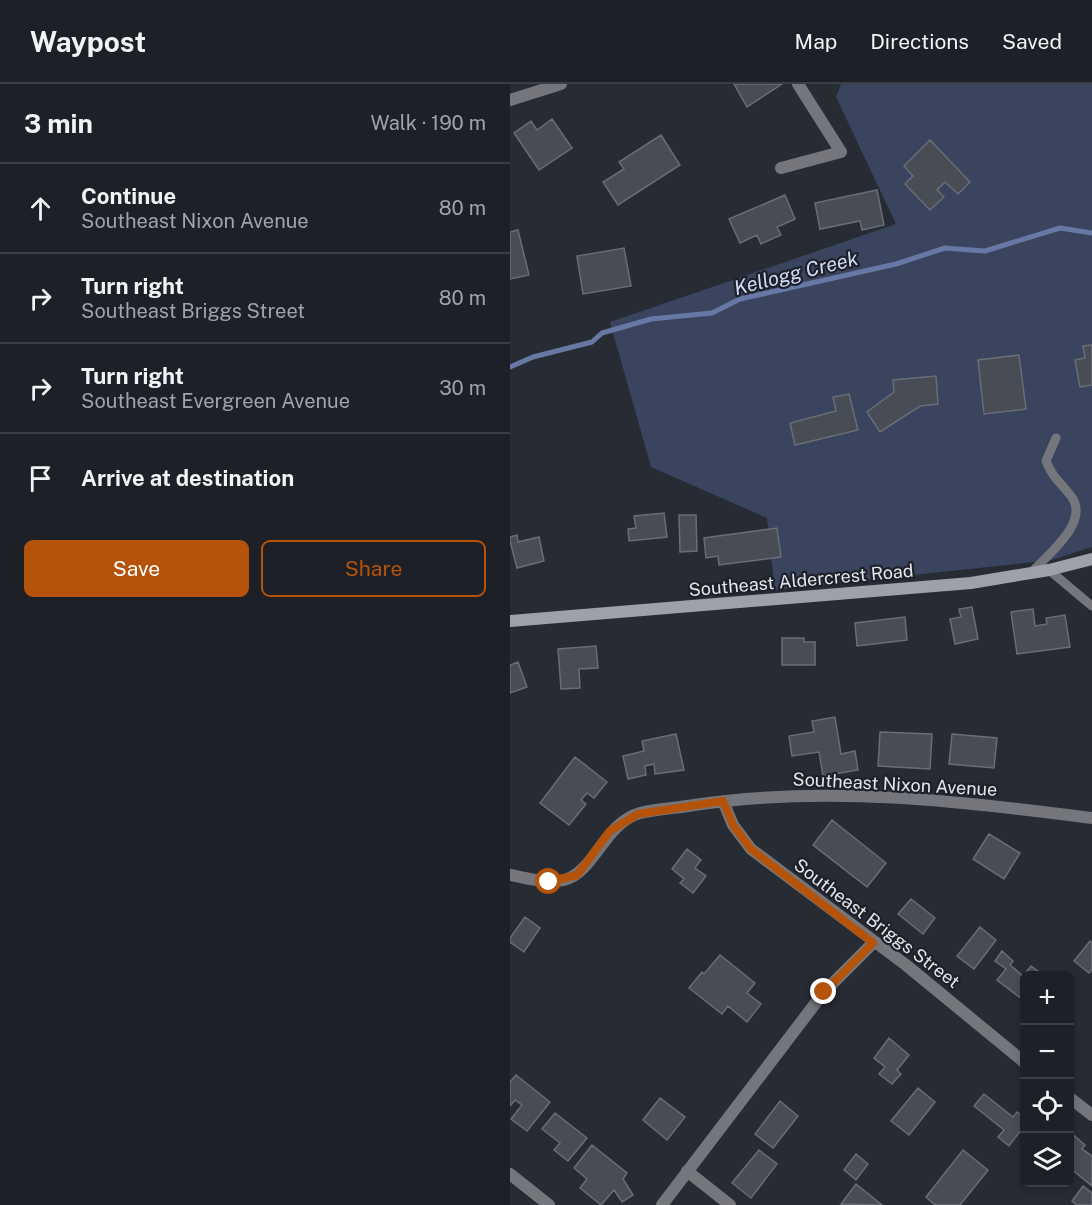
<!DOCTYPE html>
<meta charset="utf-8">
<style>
:root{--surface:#1d2026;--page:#2a2d32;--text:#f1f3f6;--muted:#a0a3a7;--line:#3b3e43;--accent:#b45309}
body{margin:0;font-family:"Public Sans",sans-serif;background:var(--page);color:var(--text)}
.controls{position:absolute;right:18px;bottom:18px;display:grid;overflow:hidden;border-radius:9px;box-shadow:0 3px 9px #0003}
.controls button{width:54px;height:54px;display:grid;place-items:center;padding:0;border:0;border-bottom:2px solid var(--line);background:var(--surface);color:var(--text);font:30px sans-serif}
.stop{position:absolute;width:18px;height:18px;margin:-14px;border:4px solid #b45309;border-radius:50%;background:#fff}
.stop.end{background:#b45309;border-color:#fff;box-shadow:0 2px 6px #0008}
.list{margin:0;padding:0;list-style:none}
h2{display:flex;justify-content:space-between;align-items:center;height:78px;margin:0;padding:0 24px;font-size:26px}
h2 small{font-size:20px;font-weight:400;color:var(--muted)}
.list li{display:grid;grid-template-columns:39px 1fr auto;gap:18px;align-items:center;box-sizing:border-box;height:90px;padding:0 24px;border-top:2px solid var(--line)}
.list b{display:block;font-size:22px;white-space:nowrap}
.list p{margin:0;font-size:20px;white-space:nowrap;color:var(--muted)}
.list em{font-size:20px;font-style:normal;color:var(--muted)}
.actions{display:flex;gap:12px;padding:18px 24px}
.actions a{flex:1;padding:14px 0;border:2px solid var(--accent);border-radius:9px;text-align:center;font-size:21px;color:var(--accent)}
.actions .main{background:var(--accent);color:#fff}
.icon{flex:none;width:33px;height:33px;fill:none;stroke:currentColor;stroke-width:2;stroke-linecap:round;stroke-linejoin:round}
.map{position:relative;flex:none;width:582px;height:1121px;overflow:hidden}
header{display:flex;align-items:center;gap:36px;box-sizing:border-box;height:84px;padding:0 30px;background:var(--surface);border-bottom:2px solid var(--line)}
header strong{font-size:28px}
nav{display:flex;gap:33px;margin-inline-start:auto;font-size:21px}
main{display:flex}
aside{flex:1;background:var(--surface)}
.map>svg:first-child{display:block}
.green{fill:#3a445e}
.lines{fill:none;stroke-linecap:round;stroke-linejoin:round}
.stream{stroke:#6878a4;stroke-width:5}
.building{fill:#484c55;stroke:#696d76;stroke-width:1.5}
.lane{stroke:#75767b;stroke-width:9}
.street{stroke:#75767b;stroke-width:12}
.secondary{stroke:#9ea1a8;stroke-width:12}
.route{stroke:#b45309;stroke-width:8}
.labels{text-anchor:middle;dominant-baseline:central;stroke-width:4.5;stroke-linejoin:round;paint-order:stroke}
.street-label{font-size:18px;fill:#e2e5ea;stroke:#1e2129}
.water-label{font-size:20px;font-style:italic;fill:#d1dcf8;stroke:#1e2129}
</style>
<header>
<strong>Waypost</strong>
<nav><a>Map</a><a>Directions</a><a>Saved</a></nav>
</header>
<main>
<aside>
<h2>3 min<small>Walk · 190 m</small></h2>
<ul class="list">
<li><svg class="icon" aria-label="ahead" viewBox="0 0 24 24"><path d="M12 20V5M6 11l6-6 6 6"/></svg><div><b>Continue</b><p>Southeast Nixon Avenue</p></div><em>80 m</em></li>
<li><svg class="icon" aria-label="right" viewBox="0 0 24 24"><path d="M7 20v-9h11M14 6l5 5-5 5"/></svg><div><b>Turn right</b><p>Southeast Briggs Street</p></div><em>80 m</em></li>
<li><svg class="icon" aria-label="right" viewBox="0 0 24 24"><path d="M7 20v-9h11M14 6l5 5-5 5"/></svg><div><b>Turn right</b><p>Southeast Evergreen Avenue</p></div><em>30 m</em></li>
<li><svg class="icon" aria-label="arrive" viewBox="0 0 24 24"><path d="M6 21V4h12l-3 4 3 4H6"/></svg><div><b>Arrive at destination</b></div></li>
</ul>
<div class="actions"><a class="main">Save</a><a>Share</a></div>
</aside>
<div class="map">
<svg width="582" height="1121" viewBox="0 0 582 1121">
<rect width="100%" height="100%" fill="#272b33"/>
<path class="green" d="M331,0H582V463L542,476L265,506L257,434L141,383L100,238L386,140L326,13Z"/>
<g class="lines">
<path class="stream" d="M0,283L23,273L82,258L92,249L141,235L202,229L230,215L386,180L435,164L475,167L550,144L582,149"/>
</g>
<path class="building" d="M224,0H272L237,23Z
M42,35L62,64L29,86L4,49L21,37L27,46Z
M151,51L170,81L108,121L93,98L114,85L109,78Z
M420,56L460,98L448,110L435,98L427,106L434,113L420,126L395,100L403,92L394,82Z
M367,106L374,141L352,146L350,137L310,145L305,119Z
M275,111L285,135L267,143L271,151L251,160L247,151L230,159L219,135Z
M8,146L19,191L0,195V148Z
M114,164L121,202L73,210L67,172Z
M582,261V301L570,303L565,276L575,274L573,262Z
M509,271L516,325L474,330L468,276Z
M426,292L428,320L410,322L370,348L357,328L384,308L383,296Z
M339,310L348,346L285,361L280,339L326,327L323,313Z
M154,429L157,453L119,457L118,445L126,444L124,432Z
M169,431H186L187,467L170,468Z
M267,444L271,473L209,481L208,472L196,474L194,454Z
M7,451L8,458L29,453L34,477L7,484L0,457V453Z
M462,523L468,555L445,560L440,535L451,533L449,525Z
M523,525L525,542L537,540L536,534L555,531L560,563L507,570L501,528Z
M395,533L397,556L347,562L345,539Z
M272,554H294V558H305V581H272Z
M86,562L88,584L69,585L70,604L51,605L48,565Z
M8,578L17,603L0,609V581Z
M325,633L331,670L345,667L348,686L313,692L309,668L282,672L279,652L304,648L302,637Z
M370,648L422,650L420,685L368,682Z
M166,650L174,686L145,690L144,680L135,682L136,691L118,695L113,672L134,667L132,657Z
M442,650L487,654L484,684L439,680Z
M65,673L97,698L84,714L77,709L71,716L76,720L59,741L30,719Z
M322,736L376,779L357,803L303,761Z
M479,750L510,769L494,795L463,775Z
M177,765L191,776L185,784L196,792L183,809L170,799L174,795L162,785Z
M401,815L425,834L413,850L388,830Z
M15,833L30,844L14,868L0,858V854Z
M470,843L486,856L464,885L447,872Z
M580,857L582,859V886L579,889L564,877Z
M492,867L503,877L500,881L513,892L521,882L532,890L514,892V912L512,915L487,896L496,885L485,877Z
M210,871L245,899L237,909L251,920L237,938L218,922L212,930L179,904L192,888L194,890Z
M379,954L399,971L387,986L391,990L382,1000L369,990L375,983L364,974Z
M6,991L40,1018L17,1047L1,1035L12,1021L5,1016L0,1022V998Z
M408,1004L425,1018L399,1051L381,1037Z
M474,1010L503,1033L507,1028L514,1033V1042L499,1062L488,1053L494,1046L464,1022Z
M150,1014L175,1033L157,1056L133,1036Z
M270,1017L288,1032L263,1064L245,1050Z
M45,1029L77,1054L58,1077L44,1066L50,1059L32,1045Z
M560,1048L575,1061L572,1065L582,1072V1102L560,1084Z
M82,1061L117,1089L113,1095L123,1111L112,1118L104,1106L91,1121L70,1104L77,1095L64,1084Z
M249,1066L267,1080L241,1114L222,1099Z
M453,1066L478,1086L450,1121H425L416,1113Z
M346,1070L358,1080L346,1096L334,1086Z
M346,1100L372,1121L331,1120Z
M573,1102L582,1109V1121H567L562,1117Z"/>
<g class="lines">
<path class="lane" d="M539,486L582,522
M521,489C537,471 581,438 561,412C550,398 543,394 536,377L546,354"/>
<path class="street" d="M0,16L51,0
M271,84L331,68L288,0
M213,717L223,741L241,765L396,881L514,978
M0,791C17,794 37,800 54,796C84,789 94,739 130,729C148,725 167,724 184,721C316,701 451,717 582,734
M560,1014L582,1031
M177,1087L220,1121
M0,1090L39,1121
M152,1121L314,908L363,859"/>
<path class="secondary" d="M0,537L461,499L539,486L582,475"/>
</g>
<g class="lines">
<path class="route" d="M39,798L67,791L100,747L128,730L213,717L223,741L241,765L363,859L314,908"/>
</g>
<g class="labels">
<g class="street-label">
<text transform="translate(291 496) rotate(-5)">Southeast Aldercrest Road</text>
<text transform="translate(385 700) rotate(3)">Southeast Nixon Avenue</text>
<text transform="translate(367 839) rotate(37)">Southeast Briggs Street</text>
</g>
<g class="water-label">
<text transform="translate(286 189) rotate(-14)">Kellogg Creek</text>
</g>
</g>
</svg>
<div class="controls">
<button>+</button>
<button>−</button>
<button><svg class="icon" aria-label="locate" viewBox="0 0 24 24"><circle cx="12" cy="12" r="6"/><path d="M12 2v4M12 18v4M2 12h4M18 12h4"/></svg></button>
<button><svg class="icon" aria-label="layers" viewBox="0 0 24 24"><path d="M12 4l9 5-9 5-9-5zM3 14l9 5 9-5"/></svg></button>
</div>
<div class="stop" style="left:39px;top:798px"></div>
<div class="stop end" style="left:314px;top:908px"></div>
</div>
</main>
